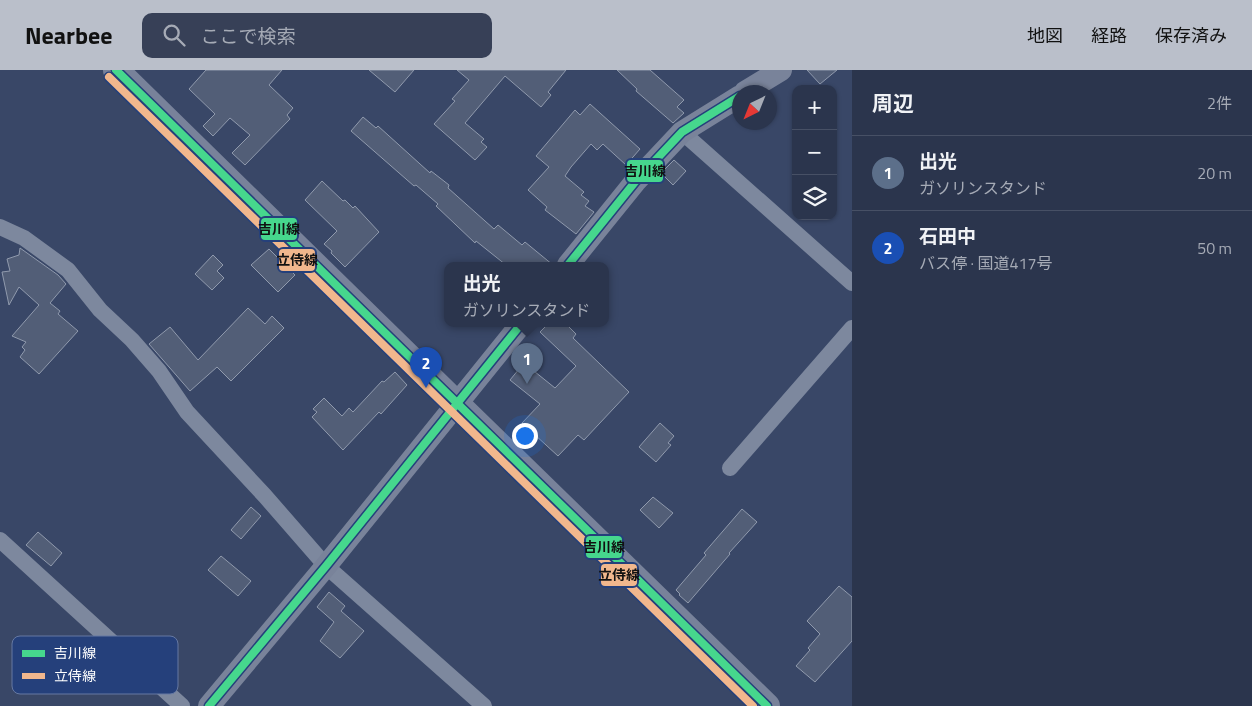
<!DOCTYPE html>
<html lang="ja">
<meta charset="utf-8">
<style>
:root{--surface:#2b354d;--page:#374057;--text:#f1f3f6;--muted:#a6abb6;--line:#475065;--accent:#babfca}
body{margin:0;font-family:"Titillium Web","Noto Sans JP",sans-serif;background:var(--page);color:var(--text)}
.controls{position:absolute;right:15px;top:15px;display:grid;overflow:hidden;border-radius:10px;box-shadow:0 1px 4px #0004}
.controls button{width:45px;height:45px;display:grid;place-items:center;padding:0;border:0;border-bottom:1px solid var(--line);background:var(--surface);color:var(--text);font:25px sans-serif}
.compass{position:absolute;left:732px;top:15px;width:45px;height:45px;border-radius:50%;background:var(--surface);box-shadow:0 1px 4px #0004;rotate:223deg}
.you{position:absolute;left:524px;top:365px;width:18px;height:18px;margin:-12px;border:4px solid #fff;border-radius:50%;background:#1a73e8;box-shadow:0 0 0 8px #1a73e833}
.badge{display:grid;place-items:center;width:32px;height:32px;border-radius:50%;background:var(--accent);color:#fff;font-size:16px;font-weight:700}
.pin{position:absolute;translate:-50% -41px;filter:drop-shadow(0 1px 2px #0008)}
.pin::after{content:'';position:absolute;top:26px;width:18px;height:15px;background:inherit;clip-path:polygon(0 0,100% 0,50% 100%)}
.popup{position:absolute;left:444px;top:192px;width:165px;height:65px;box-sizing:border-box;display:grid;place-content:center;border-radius:10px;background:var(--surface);filter:drop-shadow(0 1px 4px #0005);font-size:16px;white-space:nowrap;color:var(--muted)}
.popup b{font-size:19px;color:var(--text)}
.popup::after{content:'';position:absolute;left:50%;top:100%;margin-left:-10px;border:10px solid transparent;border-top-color:var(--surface)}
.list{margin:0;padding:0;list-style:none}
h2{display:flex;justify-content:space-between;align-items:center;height:65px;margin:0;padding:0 20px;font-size:21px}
h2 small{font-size:16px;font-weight:400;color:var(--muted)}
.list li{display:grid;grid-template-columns:32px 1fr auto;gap:15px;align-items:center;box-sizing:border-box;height:75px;padding:0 20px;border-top:1px solid var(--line)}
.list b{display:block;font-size:19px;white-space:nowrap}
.list p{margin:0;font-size:16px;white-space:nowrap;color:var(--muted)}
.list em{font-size:16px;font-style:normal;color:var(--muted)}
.icon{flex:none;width:28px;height:28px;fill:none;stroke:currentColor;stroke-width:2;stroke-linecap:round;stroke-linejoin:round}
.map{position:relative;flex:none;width:852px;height:636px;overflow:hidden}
header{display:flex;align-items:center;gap:30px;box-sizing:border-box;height:70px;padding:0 25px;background:var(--accent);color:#111}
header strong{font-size:24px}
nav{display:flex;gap:28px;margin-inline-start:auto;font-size:18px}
.search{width:350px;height:45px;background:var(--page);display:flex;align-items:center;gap:12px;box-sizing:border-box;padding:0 18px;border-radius:10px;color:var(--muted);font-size:19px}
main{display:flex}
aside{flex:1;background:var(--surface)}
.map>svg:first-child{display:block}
.building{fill:#525e77;stroke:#909aad}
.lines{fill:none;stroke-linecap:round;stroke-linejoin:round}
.minor{stroke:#7d889e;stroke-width:16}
.secondary{stroke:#79839a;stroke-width:22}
.trunk{stroke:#78829a;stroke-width:26}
.bus-1-casing{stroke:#25407b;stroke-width:11}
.bus-2-casing{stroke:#25407b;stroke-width:11}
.bus-1{stroke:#46d78d;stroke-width:8}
.bus-2{stroke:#f1b78d;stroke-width:8}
.key{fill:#25407b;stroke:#6679a3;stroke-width:1}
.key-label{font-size:14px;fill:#fff}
.line-badge{stroke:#25407b;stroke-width:2}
.pale-badge-label{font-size:14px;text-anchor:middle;font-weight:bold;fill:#111}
</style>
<header>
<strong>Nearbee</strong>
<div class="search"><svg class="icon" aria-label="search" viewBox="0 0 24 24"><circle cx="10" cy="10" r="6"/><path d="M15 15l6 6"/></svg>ここで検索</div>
<nav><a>地図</a><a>経路</a><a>保存済み</a></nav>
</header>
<main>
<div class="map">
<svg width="852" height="636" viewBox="0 0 852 636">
<rect width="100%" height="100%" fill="#394767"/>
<path class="building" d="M206,0H282L269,15L293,38L287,45L290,49L245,95L232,83L250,65L230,48L213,66L203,56L215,44L189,19Z
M369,0H414L395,22Z
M457,0H566L548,22L551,25L541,37L505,6L465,53L484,69L481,72L487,77L475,90L434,54L455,31L452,29L469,10Z
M617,0H650L684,30L677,37L684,43L673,53L636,21L637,19Z
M807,0H837L820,14Z
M590,34L640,79L626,95L603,74L597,80L591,74L571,97L565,106L584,122L581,125L589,131L585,136L594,142L576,164L545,140L547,137L528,120L549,97L536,86L575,40L580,45Z
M363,47L376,58L378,56L430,103L431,101L449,115L448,118L494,159L498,155L522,175L525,172L553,195H506L476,171L475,173L436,136L438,134L416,115L414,116L351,61Z
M674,90L686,101L673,115L661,103Z
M322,111L343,131L345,130L353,138L355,136L379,162L345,197L331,183L332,181L324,174L337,161L305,130Z
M20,178L58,205L66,214L50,233L60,241L58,244L78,261L39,304L20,287L25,280L22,277L26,272L12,266L39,235L19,217L9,235L2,202L10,201L7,189L19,185Z
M269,179L295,205L278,222L251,195Z
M213,185L223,195L217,201L224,208L212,220L195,204Z
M248,238L265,254L272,246L284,258L231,311L217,297L190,321L149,274L170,257L198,290Z
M549,253H565L576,264L573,268L629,322L584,370L578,365L558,386L522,353L540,334L510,310L524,293L555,318L576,296L540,262Z
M395,302L407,315L381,344L379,342L343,380L312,347L317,342L313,339L324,328L342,346L349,338L353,342L382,311L384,312Z
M660,353L674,366L668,373L671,375L656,392L639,377Z
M653,427L673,443L659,458L640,440Z
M251,437L261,446L241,469L231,460Z
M742,439L757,452L729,483L730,484L688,533L679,525L680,524L676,520L706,485L704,483Z
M38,462L62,483L51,496L26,475Z
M221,486L251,511L238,526L208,500Z
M839,516L852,527V571L815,612L796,596L810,580L808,578L820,564L807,551Z
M329,522L345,536L341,541L364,561L340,588L320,571L334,552L317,537Z"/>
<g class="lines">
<path class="minor" d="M682,62L852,213
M0,157L24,168L68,200L100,240L132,270L159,301L187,342L265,426L326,496L484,636
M730,398L852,258
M0,470L182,636"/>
<path class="secondary" d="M745,22L781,0
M568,195L635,112L682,62L740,26
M209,636L326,496L522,253"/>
<path class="trunk" d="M116,0L457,334L767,636"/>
<defs>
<path id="bus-1" d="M116,0L767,636
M568,195L635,112L682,62L740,26
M209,636L326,496L522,253"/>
<path id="bus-2" d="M109,7L753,636"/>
</defs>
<use href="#bus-1" class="bus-1-casing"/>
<use href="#bus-2" class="bus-2-casing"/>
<use href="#bus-1" class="bus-1"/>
<use href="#bus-2" class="bus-2"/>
</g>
<rect x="12" y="566" width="166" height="58" rx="8" class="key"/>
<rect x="22" y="580" width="23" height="7" fill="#46d78d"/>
<rect x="22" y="603" width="23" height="6" fill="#f1b78d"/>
<g class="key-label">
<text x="54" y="588">吉川線</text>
<text x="54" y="611">立侍線</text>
</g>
<g class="line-badge">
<rect x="626" y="89" width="38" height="24" rx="5" fill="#46d78d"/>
<rect x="260" y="147" width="38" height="24" rx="5" fill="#46d78d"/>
<rect x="278" y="178" width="38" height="24" rx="5" fill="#f1b78d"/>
<rect x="585" y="465" width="38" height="24" rx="5" fill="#46d78d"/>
<rect x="600" y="493" width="38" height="24" rx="5" fill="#f1b78d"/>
</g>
<g class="pale-badge-label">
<text x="645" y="106">吉川線</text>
<text x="279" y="164">吉川線</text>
<text x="297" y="195">立侍線</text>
<text x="604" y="482">吉川線</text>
<text x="619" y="510">立侍線</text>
</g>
</svg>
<div class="controls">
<button>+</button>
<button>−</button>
<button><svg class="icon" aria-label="layers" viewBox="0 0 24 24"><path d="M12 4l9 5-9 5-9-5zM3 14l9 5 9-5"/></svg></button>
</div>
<svg class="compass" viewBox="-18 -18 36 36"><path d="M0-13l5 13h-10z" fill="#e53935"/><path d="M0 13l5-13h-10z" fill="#a6abb6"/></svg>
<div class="you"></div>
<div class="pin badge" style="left:527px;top:314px;background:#5c6f8a">1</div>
<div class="popup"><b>出光</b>ガソリンスタンド</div>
<div class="pin badge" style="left:426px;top:318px;background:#1a4fb4">2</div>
</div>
<aside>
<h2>周辺<small>2件</small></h2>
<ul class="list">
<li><span class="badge" style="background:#5c6f8a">1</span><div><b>出光</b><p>ガソリンスタンド</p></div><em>20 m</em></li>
<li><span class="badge" style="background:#1a4fb4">2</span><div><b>石田中</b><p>バス停 · 国道417号</p></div><em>50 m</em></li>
</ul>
</aside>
</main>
